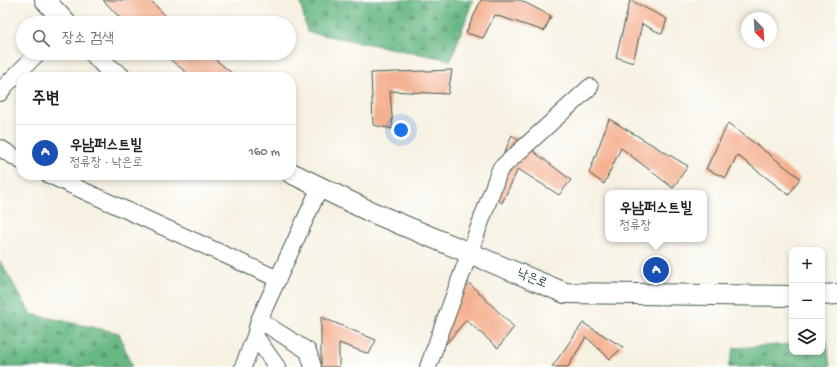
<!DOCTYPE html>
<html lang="ko">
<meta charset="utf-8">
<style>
:root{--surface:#fff;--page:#f6f6f6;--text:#202124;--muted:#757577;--line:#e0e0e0;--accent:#7c3aed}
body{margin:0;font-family:"Gochi Hand","Poor Story",sans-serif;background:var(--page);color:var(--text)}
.controls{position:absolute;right:12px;bottom:12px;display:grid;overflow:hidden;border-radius:8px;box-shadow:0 2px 6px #0003}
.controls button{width:36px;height:36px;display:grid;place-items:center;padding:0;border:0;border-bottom:1px solid var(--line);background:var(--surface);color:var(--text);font:20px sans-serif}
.compass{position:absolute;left:741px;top:12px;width:36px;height:36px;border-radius:50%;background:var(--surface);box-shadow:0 2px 6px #0003;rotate:156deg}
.you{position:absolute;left:401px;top:130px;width:14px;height:14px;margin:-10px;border:3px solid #fff;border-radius:50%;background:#1a73e8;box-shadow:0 0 0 6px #1a73e833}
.badge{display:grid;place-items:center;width:26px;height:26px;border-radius:50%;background:var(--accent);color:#fff;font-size:13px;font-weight:700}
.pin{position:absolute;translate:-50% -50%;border:2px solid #fff;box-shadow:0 1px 4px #0006}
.popup{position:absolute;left:605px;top:190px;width:102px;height:52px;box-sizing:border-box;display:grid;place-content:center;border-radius:8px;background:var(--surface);filter:drop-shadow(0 1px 3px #0005);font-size:13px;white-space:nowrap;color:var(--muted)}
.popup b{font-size:15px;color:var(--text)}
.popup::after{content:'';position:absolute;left:50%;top:100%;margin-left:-8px;border:8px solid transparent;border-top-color:var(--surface)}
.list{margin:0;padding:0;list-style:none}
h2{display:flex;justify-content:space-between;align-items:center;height:52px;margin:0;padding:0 16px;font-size:17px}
h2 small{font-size:13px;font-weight:400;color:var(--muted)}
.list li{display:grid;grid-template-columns:26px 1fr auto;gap:12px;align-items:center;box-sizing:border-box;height:56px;padding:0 16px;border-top:1px solid var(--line)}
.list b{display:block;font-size:15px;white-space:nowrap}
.list p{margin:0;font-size:13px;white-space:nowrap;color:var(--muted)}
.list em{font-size:13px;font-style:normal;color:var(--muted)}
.icon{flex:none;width:22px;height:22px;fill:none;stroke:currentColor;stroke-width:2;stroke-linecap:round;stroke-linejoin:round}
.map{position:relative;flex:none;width:837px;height:367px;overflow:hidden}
.search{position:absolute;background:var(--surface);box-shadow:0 2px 6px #0003;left:16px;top:16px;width:280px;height:44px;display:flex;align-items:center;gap:10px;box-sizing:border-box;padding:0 14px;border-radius:22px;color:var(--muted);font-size:15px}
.panel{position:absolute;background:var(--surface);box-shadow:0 2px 6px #0003;left:16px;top:72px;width:280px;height:108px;border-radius:16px}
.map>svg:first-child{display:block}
.forest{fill:url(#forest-firs);stroke:#447a5c}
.building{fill:#f4b191}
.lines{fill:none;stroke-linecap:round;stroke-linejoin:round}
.minor-casing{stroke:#3f584e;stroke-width:18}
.major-casing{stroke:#3f584e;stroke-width:22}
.minor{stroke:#fff;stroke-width:16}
.major{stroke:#fff;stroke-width:20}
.labels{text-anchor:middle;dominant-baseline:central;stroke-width:3;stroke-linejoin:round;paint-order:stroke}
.street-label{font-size:13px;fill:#1f3d34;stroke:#fff}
</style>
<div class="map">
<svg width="837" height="367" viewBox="0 0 837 367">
<defs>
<pattern id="forest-firs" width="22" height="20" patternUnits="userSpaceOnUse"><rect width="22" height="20" fill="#68b884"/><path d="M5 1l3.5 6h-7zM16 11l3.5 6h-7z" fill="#55976d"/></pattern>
</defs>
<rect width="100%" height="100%" fill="#fff"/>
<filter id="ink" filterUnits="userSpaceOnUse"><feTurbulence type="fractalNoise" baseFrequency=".025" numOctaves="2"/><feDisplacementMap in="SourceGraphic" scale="8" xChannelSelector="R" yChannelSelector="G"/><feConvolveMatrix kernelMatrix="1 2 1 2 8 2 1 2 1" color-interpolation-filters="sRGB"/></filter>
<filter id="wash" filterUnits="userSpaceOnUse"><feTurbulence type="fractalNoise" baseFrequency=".012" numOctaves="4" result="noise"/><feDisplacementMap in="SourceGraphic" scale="16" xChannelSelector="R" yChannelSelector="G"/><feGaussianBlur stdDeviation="0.9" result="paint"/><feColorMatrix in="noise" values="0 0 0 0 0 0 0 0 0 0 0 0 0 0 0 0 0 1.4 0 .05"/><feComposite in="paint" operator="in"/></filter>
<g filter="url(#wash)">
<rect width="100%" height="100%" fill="#f6f1e2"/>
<path class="forest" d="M300,0H473L451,60L307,32Z
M0,261L31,314L119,333L132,367H0Z
M827,341L830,367H728L734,348L792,344V352H822V342Z"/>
<g id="blocks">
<path class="building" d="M103,0H150L170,20L167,23H125Z
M481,0H520L551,16L544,31L495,15L483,38L466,33Z
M630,0L667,19L662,34L642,24L633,63L616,57Z
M162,53H207L237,77H192Z
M452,70L448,94L390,91L393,129L373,125L371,73Z
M609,119L688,166L673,188L621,148L604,184L589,173Z
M728,123L800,178L789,195L737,155L726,178L706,169Z
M512,135L571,180L559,195L518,169L502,203L487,192Z
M467,281L514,327L498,348L466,320L446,344L431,332Z
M321,317L376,340L369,354L339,343V367H321Z
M583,323L623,347L610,359L586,337L568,367H552Z"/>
</g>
</g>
<g filter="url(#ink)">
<use href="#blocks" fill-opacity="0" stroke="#3f584e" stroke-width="1"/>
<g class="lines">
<defs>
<path id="minor" d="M0,93L6,85L38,53
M0,148L21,161
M49,175L278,279
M259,320L255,336L277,367
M243,367L255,336
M313,367L308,351L259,320L320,187
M428,367L500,169L590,87"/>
<path id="major" d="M45,0L66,23
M94,53L107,67L120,77
M291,173L369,211L565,293L792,296
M822,295L837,294"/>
</defs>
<use href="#minor" class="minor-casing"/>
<use href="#major" class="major-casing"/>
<use href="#minor" class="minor"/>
<use href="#major" class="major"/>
</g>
</g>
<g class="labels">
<g class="street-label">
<text transform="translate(532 279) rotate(23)">낙은로</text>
</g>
</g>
</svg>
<div class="controls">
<button>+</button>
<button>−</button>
<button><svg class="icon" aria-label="layers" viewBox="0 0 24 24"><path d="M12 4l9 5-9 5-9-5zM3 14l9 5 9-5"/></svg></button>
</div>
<svg class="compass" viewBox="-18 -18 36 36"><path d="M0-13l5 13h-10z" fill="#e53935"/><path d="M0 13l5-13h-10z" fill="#757577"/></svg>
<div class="you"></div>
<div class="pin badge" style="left:656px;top:270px;background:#1a4fb4">A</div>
<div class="popup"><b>우남퍼스트빌</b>정류장</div>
<div class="search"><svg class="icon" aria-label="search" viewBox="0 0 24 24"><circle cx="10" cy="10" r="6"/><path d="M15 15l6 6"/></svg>장소 검색</div>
<section class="panel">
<h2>주변<small></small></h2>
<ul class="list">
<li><span class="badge" style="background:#1a4fb4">A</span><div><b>우남퍼스트빌</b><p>정류장 · 낙은로</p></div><em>160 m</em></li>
</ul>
</section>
</div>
